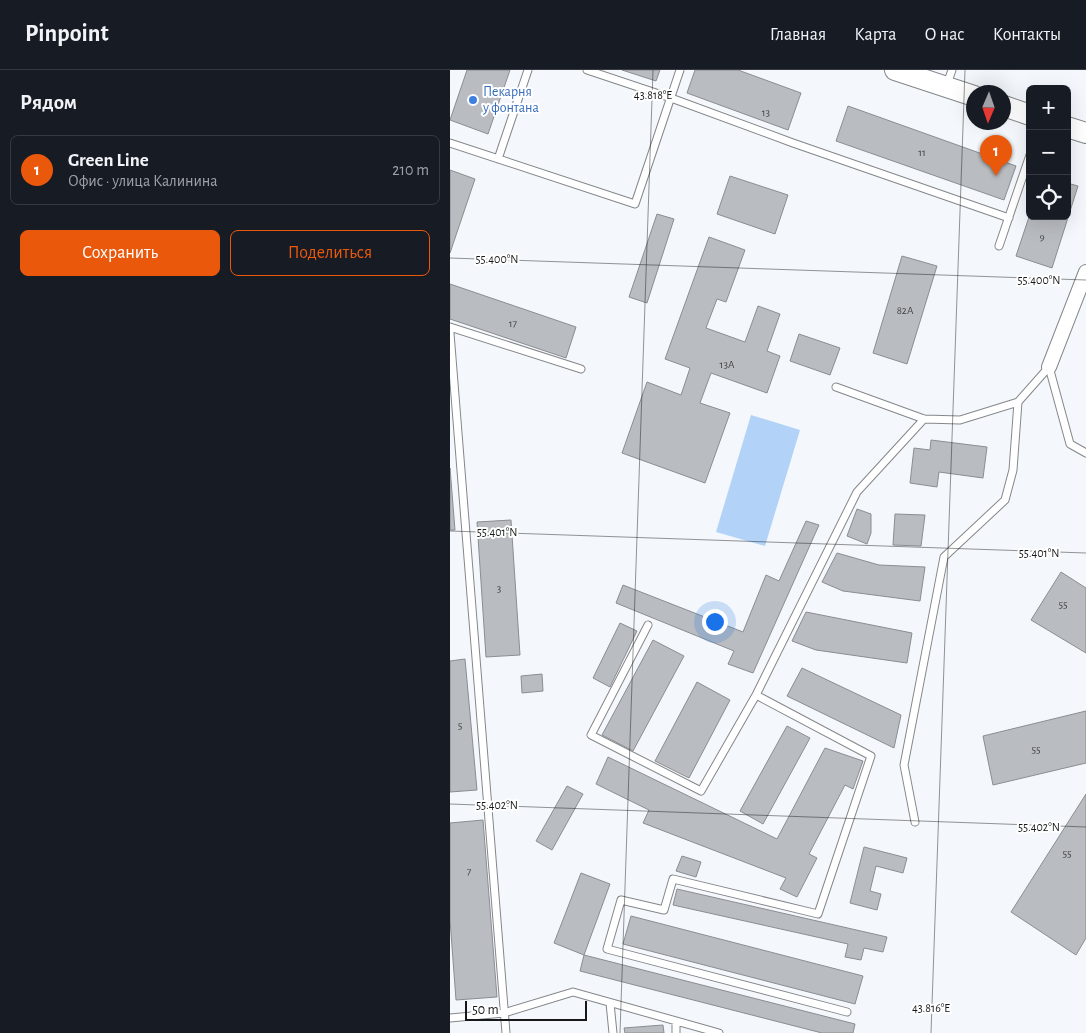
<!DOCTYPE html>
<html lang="ru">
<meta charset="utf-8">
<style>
:root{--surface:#171b24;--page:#20242c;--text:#f1f3f6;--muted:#9ea1a6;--line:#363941;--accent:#ea580c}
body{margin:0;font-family:"Alegreya Sans",sans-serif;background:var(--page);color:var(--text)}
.controls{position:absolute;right:15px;top:15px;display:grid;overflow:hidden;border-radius:8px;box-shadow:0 5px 20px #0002}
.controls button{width:45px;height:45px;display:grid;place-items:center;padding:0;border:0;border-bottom:1px solid var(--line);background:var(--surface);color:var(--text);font:25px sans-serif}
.compass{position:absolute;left:516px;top:15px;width:45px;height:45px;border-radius:50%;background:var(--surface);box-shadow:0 5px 20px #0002;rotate:182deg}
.scale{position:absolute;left:15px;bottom:12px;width:122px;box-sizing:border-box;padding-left:5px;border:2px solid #171819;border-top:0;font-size:14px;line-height:18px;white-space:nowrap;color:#171819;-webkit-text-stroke:4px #fff;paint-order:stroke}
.you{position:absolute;left:264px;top:551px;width:18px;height:18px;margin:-12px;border:4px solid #fff;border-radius:50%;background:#1a73e8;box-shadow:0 0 0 8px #1a73e833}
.badge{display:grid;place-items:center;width:32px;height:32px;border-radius:50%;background:var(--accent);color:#fff;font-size:16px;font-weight:700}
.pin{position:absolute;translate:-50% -41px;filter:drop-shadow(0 1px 2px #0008)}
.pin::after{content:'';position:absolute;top:26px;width:18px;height:15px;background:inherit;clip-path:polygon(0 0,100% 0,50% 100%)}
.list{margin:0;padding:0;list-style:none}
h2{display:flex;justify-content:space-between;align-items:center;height:65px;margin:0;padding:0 20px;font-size:21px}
h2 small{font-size:16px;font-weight:400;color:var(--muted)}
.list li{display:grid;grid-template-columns:32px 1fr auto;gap:15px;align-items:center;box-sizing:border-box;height:70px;margin:0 10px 10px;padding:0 10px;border:1px solid var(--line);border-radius:8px}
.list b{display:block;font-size:19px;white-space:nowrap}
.list p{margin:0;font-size:16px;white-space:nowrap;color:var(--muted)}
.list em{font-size:16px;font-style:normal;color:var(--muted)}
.actions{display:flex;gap:10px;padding:15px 20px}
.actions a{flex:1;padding:11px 0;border:1px solid var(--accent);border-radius:8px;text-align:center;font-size:18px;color:var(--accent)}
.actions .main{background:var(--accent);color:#fff}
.icon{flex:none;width:28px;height:28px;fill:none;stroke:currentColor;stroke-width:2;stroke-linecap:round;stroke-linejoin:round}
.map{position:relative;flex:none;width:636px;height:963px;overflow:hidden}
header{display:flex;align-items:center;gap:30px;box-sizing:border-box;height:70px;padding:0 25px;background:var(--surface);border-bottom:1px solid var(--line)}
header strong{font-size:24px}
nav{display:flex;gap:28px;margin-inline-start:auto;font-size:18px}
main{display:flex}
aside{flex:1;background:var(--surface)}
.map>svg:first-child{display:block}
.green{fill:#b2d2f8}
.building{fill:#b9bcc0;stroke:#8a8d91}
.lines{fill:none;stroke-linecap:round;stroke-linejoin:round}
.lane-casing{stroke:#84878a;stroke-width:9}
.street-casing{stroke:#84878a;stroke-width:16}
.secondary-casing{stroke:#84878a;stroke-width:22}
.lane{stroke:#fff;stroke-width:7}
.street{stroke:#fff;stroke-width:14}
.secondary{stroke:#fff;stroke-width:20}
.ticks{fill:none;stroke:#171819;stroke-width:1;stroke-opacity:0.45}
.shop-dot{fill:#3f7fe0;stroke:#fff;stroke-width:2}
.labels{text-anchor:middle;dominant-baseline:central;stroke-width:4;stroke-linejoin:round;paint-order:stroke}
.number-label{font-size:11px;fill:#404143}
.shop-label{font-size:14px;fill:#366cbe;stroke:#fff;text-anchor:start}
.ticks-label{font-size:12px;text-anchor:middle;fill:#171819;stroke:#fff;stroke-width:4;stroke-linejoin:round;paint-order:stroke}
</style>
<header>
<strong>Pinpoint</strong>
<nav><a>Главная</a><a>Карта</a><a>О нас</a><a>Контакты</a></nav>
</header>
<main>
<aside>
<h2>Рядом<small></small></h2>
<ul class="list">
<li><span class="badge">1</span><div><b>Green Line</b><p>Офис · улица Калинина</p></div><em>210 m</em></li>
</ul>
<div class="actions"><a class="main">Сохранить</a><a>Поделиться</a></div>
</aside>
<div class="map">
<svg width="636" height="963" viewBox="0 0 636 963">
<rect width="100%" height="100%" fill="#f4f7fb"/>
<path class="green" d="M301,345L350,360L315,476L266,462Z"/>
<path class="building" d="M17,0H60L38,64L0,50Z
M172,0H210L206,11Z
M245,0H288L351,23L338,60L237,23Z
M398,36L566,96L554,130L386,71Z
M0,100L25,109L0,183Z
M280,106L338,125L325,164L267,144Z
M617,113L628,116L602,198L566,186L580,144V146H617Z
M207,144L224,149L197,233L179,227Z
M259,167L295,180L276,232L267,229L256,258L295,272L308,236L330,244L317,281L330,286L317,323L261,303L250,333L280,343L255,413L172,383L197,312L231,325L240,298L215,289Z
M452,186L487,196L457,294L423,283Z
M0,214L126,257L116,288L0,249Z
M349,264L390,278L380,305L340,291Z
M481,370L537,377L533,408L489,402L487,417L460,413L464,378L480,380Z
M0,398L5,460H0Z
M407,439L421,444V463L417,474L397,466Z
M445,444L475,445L471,476L443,475Z
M61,450L70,585L36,587L27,452Z
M356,451L369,455L303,603L278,594L284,581L166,533L173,515L293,562L316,505L329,511Z
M387,483L429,495L475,497L470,531L393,521L372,512Z
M611,502L636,518V583L581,550Z
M356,542L462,563L457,593L366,580L342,571Z
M170,553L187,561L160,617L143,608Z
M203,570L234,586L183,681L152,665Z
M15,589L27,720L0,722V591Z
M352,598L451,645L444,678L337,626Z
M92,604L93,621L72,623L71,606Z
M247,612L280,630L239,708L205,691Z
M636,641V693L543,715L533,666Z
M337,656L360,668L313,754L290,741Z
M375,678L413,691L403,719L395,715L359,784L367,788L347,827L330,819L336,808L193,753L199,740L146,714L158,687L327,769Z
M117,716L133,724L102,780L86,771Z
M636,724V868L626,885L561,842Z
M33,750L47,927L6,930L0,850V753Z
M414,777L457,788L453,803L426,796L420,821L431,824L427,840L400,833Z
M232,786L251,792L246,807L226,801Z
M131,803L160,814L134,885L104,873Z
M227,819L437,867L433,882L414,878L411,890L395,887L398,874L223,835Z
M181,846L413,906L405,934L173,874Z
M134,885L405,954L403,963H372L130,901Z
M213,955L214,963H175L174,958Z"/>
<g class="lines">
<defs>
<path id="lane" d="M137,0L221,28L343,73L559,148
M497,14L502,0
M0,73L185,134L230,0
M48,89L78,0
M549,176L580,85
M0,257L131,299
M0,263L56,963
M599,297L620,374L636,383
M386,317L474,349L510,350L568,332L599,297
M198,555L141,665L251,721L306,625L407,422L474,349
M306,625L421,686L368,844L223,809L214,840L171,830L157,879L397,942
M465,752L454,695L494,487L555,430L563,400L568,332
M160,933L163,963
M0,948L54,943L123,922L269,963
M226,952V963"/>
<path id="street" d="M599,297L636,202"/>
<path id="secondary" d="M445,0L524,26
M554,36L580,45
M617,57L636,63"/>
</defs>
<use href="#lane" class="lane-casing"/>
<use href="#street" class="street-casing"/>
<use href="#secondary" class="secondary-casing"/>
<use href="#lane" class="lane"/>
<use href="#street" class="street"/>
<use href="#secondary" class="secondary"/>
</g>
<path class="ticks" d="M0,188L636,210M0,461L636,483M0,734L636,757M170,963L203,0M481,963L515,0"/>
<circle class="shop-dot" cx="23" cy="30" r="5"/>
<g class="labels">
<g class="number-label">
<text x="316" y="42">13</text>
<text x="472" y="82">11</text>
<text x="592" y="166">9</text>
<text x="455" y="240">82А</text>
<text x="63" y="253">17</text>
<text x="277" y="294">13А</text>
<text x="49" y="518">3</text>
<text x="613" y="534">55</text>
<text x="10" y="655">5</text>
<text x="586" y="679">55</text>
<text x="617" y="783">55</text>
<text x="19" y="801">7</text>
</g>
<g class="shop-label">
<text x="33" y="22">Пекарня<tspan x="33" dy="16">у фонтана</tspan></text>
</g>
</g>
<g class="ticks-label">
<text x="203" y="29">43.818°E</text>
<text x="47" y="193">55.400°N</text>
<text x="589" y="214">55.400°N</text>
<text x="47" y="466">55.401°N</text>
<text x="589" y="487">55.401°N</text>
<text x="47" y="739">55.402°N</text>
<text x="589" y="761">55.402°N</text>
<text x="481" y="942">43.816°E</text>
</g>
</svg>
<div class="controls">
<button>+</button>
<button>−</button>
<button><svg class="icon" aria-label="locate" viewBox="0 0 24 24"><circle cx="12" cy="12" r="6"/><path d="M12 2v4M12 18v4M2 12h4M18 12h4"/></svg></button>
</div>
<svg class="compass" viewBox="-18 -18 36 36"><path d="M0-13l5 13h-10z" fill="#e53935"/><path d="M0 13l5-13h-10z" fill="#9ea1a6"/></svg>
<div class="scale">50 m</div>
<div class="you"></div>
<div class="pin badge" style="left:546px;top:106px">1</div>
</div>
</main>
